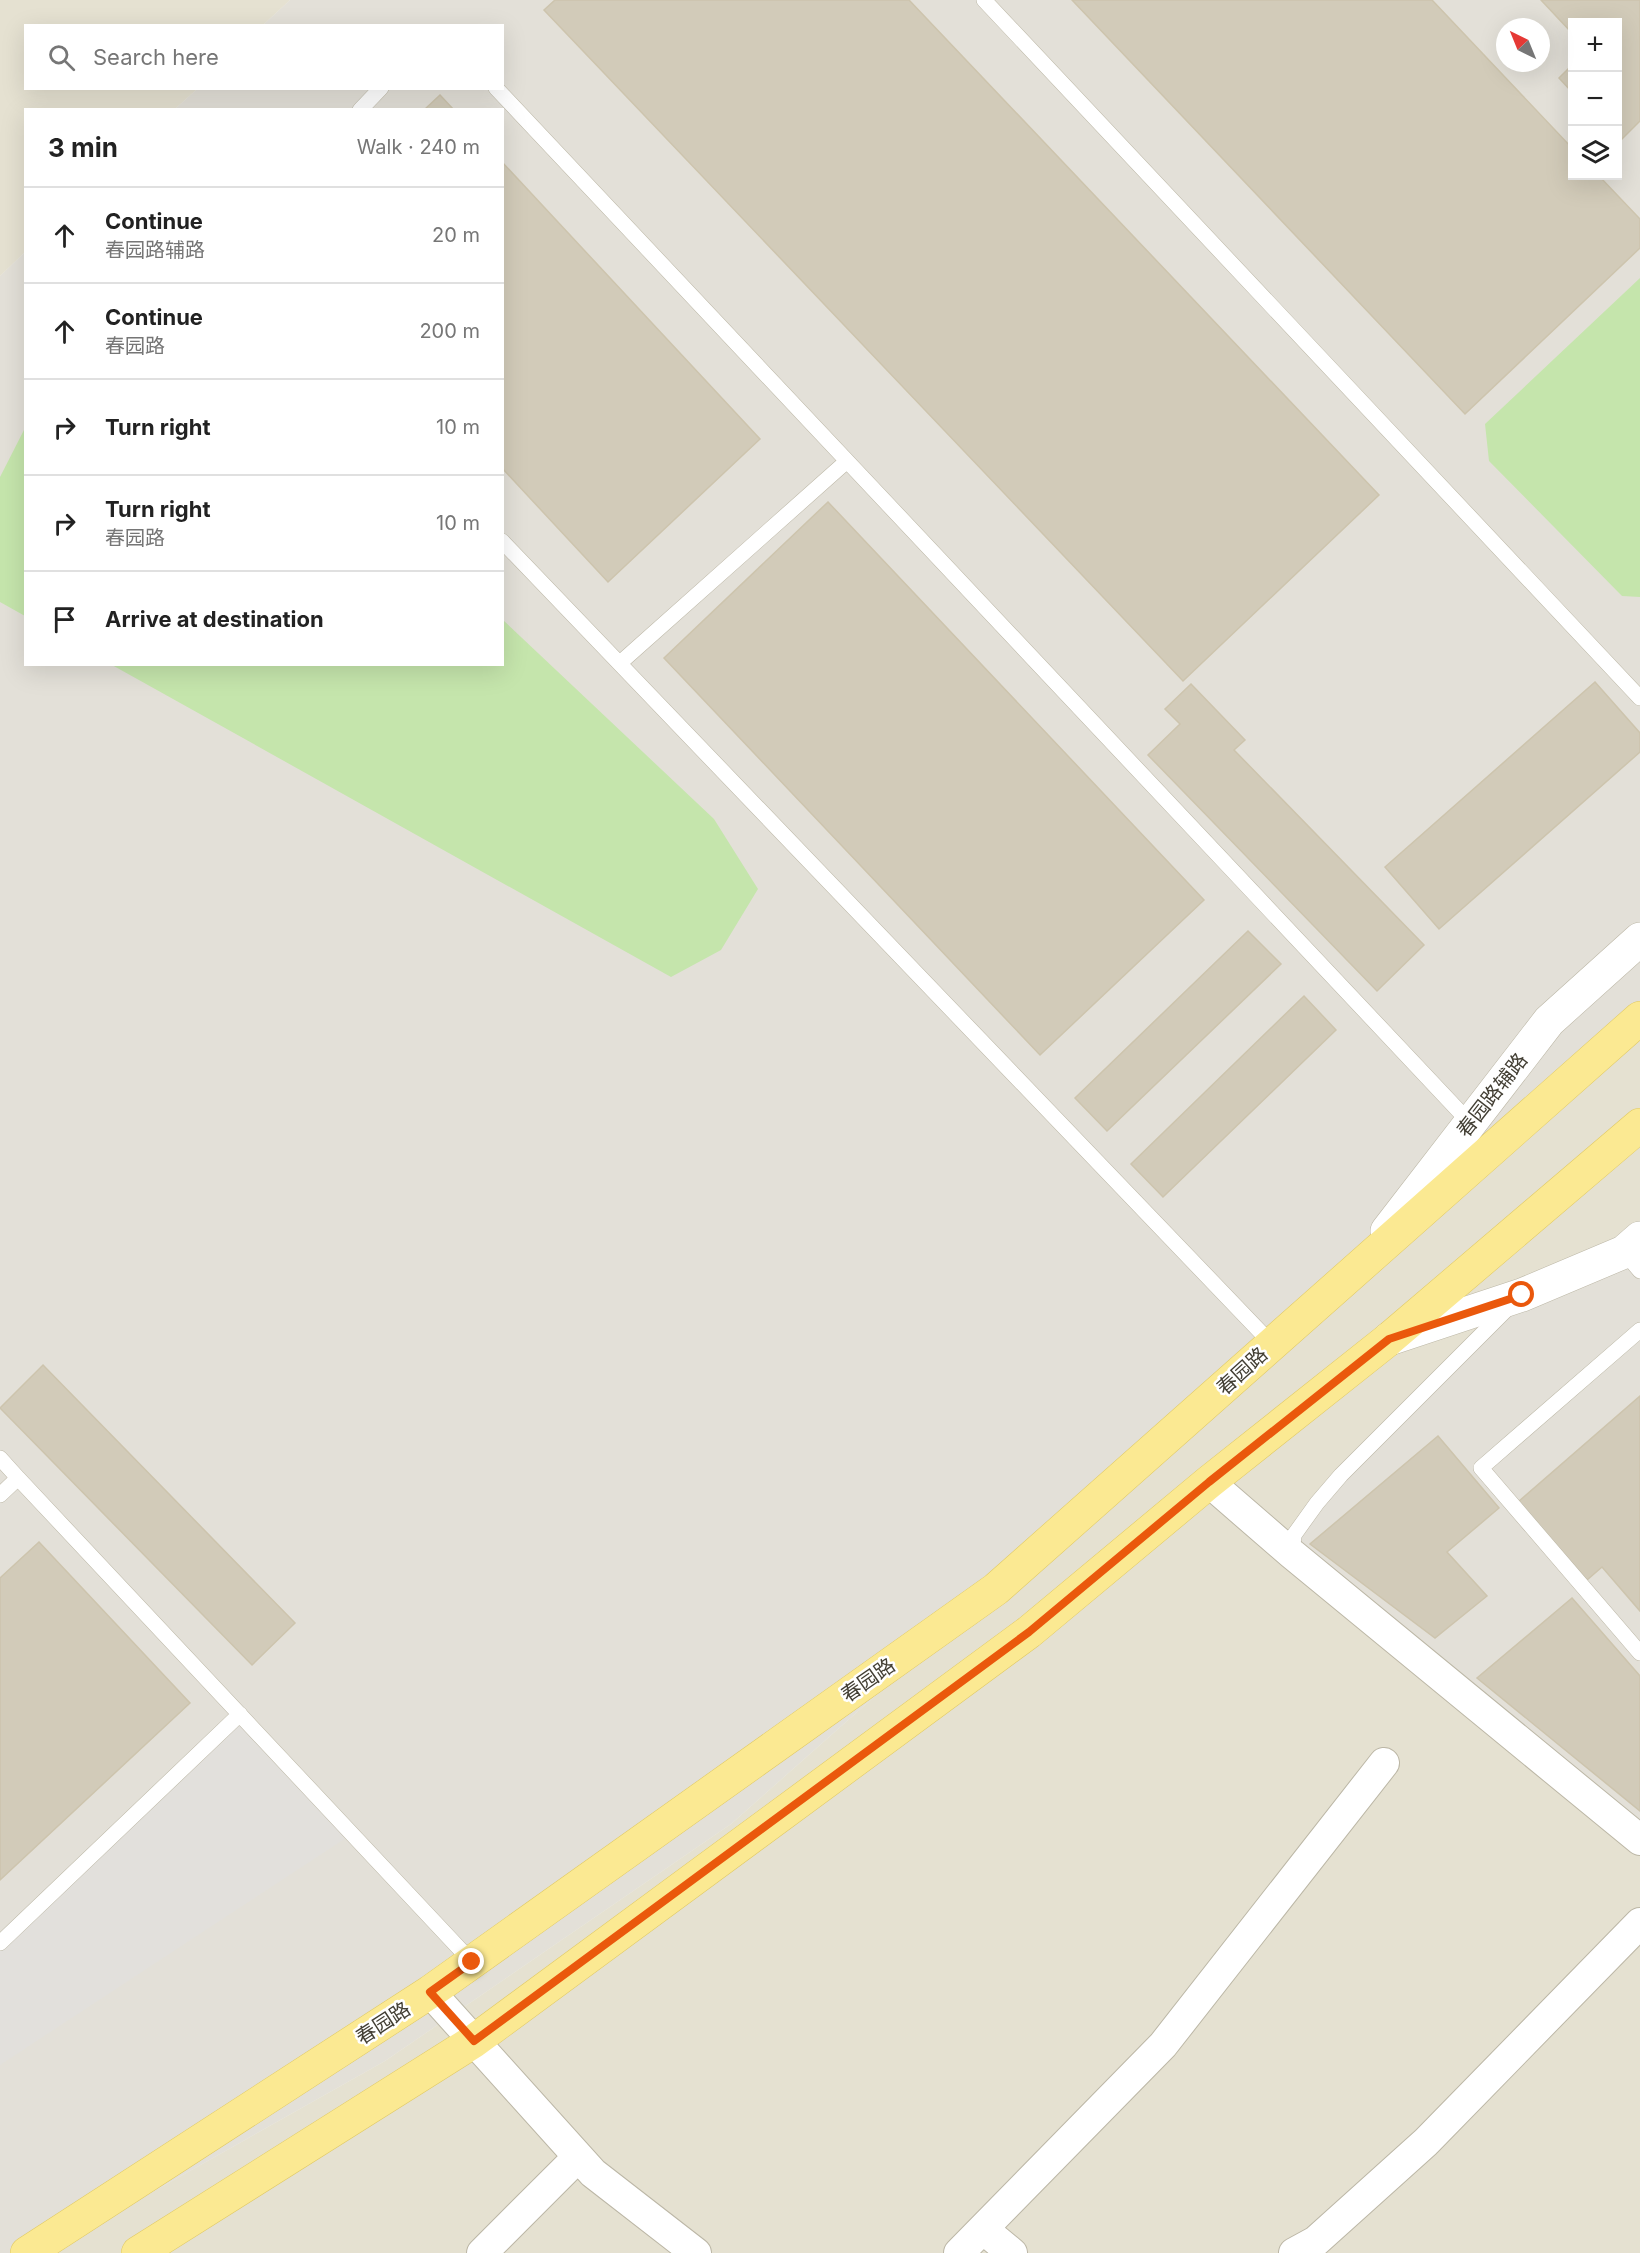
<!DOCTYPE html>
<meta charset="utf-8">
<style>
:root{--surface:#fff;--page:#f2f2f2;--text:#222;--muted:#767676;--line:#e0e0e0}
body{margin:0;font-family:Inter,"Noto Sans SC",sans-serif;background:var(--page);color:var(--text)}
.controls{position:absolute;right:18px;top:18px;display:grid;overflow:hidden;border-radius:0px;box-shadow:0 6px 24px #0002}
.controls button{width:54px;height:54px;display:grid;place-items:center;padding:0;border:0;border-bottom:2px solid var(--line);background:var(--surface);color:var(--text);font:30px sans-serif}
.compass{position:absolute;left:1496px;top:18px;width:54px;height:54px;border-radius:50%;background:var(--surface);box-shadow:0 6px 24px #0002;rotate:317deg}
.stop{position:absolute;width:18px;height:18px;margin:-14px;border:4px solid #ea580c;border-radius:50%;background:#fff}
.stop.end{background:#ea580c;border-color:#fff;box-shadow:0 2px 6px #0008}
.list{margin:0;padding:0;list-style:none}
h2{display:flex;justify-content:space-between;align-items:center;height:78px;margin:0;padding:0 24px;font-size:26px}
h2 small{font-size:20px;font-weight:400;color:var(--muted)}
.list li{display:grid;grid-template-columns:39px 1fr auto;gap:18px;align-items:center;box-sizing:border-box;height:96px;padding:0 24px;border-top:2px solid var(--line)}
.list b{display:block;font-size:22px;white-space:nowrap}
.list p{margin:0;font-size:20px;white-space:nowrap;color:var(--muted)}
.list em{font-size:20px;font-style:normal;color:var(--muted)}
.icon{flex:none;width:33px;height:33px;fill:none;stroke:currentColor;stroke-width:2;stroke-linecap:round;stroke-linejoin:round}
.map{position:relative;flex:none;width:1640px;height:2253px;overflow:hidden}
.search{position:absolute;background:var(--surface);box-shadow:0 6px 24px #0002;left:24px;top:24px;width:480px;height:66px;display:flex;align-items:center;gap:15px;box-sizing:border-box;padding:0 21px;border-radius:0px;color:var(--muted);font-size:22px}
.panel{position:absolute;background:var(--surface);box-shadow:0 6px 24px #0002;left:24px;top:108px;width:480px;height:558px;border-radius:0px}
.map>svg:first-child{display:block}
.residential{fill:#e5e1d1}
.industrial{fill:#e3e0d8;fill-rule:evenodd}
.green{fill:#c5e5ac}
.parking{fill:#e2e0dc}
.building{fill:#d2cbb9;stroke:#cdc4ad;stroke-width:1.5}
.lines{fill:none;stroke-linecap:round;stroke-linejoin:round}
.service-casing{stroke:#bcb7a6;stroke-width:16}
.minor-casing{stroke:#bcb7a6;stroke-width:32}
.tertiary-casing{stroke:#bcb7a6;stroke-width:34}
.primary-casing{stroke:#e0c963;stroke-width:34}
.service{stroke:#fff;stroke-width:15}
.minor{stroke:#fff;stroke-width:30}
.tertiary{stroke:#fff;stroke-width:33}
.primary{stroke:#fbe992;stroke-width:33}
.route{stroke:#ea580c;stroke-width:8}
.labels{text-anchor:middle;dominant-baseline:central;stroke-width:5;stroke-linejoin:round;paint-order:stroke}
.street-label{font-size:20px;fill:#433f34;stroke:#fff}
</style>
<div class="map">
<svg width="1640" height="2253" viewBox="0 0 1640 2253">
<rect width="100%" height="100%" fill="#f1efe3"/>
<path class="residential" d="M0,0H290L263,25L26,26V88L197,89L175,109L26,110L25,252L0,276Z
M1640,1038V2253H44L385,2061L731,1824L1272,1344Z"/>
<path class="industrial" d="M290,0H1640V1038L1272,1344L731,1824L385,2061L44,2253H0V276L25,252L26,664H502V110L175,109L197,89L502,88V26L263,25ZM1572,22H1618V176H1572ZM1505,27H1541V63H1505Z
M1640,1238V1837L1292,1554L1294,1535L1522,1295Z"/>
<path class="green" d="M1640,278V597L1622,596L1489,461L1485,424Z
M25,428V616L0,602V477Z
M503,620L714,819L758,889L721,950L671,977L112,665L502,664Z"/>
<path class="parking" d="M240,1714L352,1834L0,2065V1943Z"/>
<path class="building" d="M555,0H909L1379,495L1183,681L544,10Z
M1072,0H1432L1572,148V176H1599L1640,219V248L1465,414Z
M1541,0H1640V121L1619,142L1618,22H1572V33Z
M1572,65V92L1559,78Z
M440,95L454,110H424Z
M502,162L760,439L608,582L502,468Z
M828,502L1204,900L1040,1055L664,658Z
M1595,682L1640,733V752L1439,929L1385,867Z
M1191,684L1245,740L1234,750L1424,945L1377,991L1148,755L1180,724L1165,709Z
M1248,931L1281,964L1107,1131L1075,1098Z
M1304,996L1336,1030L1163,1197L1131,1164Z
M43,1365L295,1623L252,1665L0,1408Z
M1640,1396V1611L1602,1567L1587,1580L1518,1502Z
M1438,1436L1499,1508L1447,1552L1487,1596L1435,1638L1310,1544Z
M39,1542L190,1703L0,1880V1578Z
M1572,1598L1640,1676V1811L1477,1678Z"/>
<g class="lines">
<defs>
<path id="service" d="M984,0L1640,698
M496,88L1473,1126
M360,110L381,88
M502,541L1272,1344
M620,663L847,461
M1624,1252L1640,1271
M1640,1330L1481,1468L1640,1653
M0,1458L18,1478
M0,1495L18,1478L472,1962
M1292,1554L1294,1535L1317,1503L1341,1475L1509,1307
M0,1943L240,1714"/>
<path id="minor" d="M1209,1482L1292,1554L1640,1840
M430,1992L593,2173L696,2253
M983,2229L1012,2253
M482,2253L578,2157
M959,2253L1163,2045L1384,1763
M1294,2253L1316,2241L1426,2142L1640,1923"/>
<path id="tertiary" d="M1387,1231L1549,1021L1640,939
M1389,1339L1522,1295L1624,1252L1640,1238"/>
<path id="primary" d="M27,2253L430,1992L996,1589L1640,1018
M138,2253L474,2041L1029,1632L1209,1482L1389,1339L1640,1125"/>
</defs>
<use href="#service" class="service-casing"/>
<use href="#minor" class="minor-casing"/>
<use href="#tertiary" class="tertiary-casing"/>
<use href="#primary" class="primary-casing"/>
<use href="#service" class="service"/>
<use href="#minor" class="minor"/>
<use href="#tertiary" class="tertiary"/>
<use href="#primary" class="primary"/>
</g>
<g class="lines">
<path class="route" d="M472,1962L430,1992L474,2041L1029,1632L1209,1482L1389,1339L1522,1295"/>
</g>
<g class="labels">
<g class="street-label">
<text transform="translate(1492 1095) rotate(-52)">春园路辅路</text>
<text transform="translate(1242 1371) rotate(-42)">春园路</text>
<text transform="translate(868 1680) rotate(-35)">春园路</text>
<text transform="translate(383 2023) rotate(-33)">春园路</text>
</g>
</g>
</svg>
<div class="controls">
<button>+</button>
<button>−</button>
<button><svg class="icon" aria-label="layers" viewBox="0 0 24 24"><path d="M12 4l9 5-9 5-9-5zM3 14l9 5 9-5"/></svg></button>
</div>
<svg class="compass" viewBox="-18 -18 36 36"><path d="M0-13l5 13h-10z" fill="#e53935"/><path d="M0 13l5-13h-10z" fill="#767676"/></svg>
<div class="stop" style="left:1522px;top:1295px"></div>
<div class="stop end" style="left:472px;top:1962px"></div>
<div class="search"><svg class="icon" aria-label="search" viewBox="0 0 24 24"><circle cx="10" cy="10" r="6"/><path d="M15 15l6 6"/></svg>Search here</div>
<section class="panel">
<h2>3 min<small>Walk · 240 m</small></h2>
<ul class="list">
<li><svg class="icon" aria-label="ahead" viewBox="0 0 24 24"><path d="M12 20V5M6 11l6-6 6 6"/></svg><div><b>Continue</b><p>春园路辅路</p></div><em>20 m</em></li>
<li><svg class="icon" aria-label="ahead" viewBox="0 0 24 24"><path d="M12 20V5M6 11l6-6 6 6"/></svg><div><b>Continue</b><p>春园路</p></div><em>200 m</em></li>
<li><svg class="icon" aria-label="right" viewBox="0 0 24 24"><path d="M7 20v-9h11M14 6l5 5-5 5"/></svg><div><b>Turn right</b></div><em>10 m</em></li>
<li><svg class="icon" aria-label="right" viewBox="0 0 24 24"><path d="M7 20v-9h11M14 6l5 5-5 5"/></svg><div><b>Turn right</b><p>春园路</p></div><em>10 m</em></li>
<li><svg class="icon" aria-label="arrive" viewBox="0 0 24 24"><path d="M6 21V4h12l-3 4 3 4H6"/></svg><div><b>Arrive at destination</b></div></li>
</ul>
</section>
</div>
